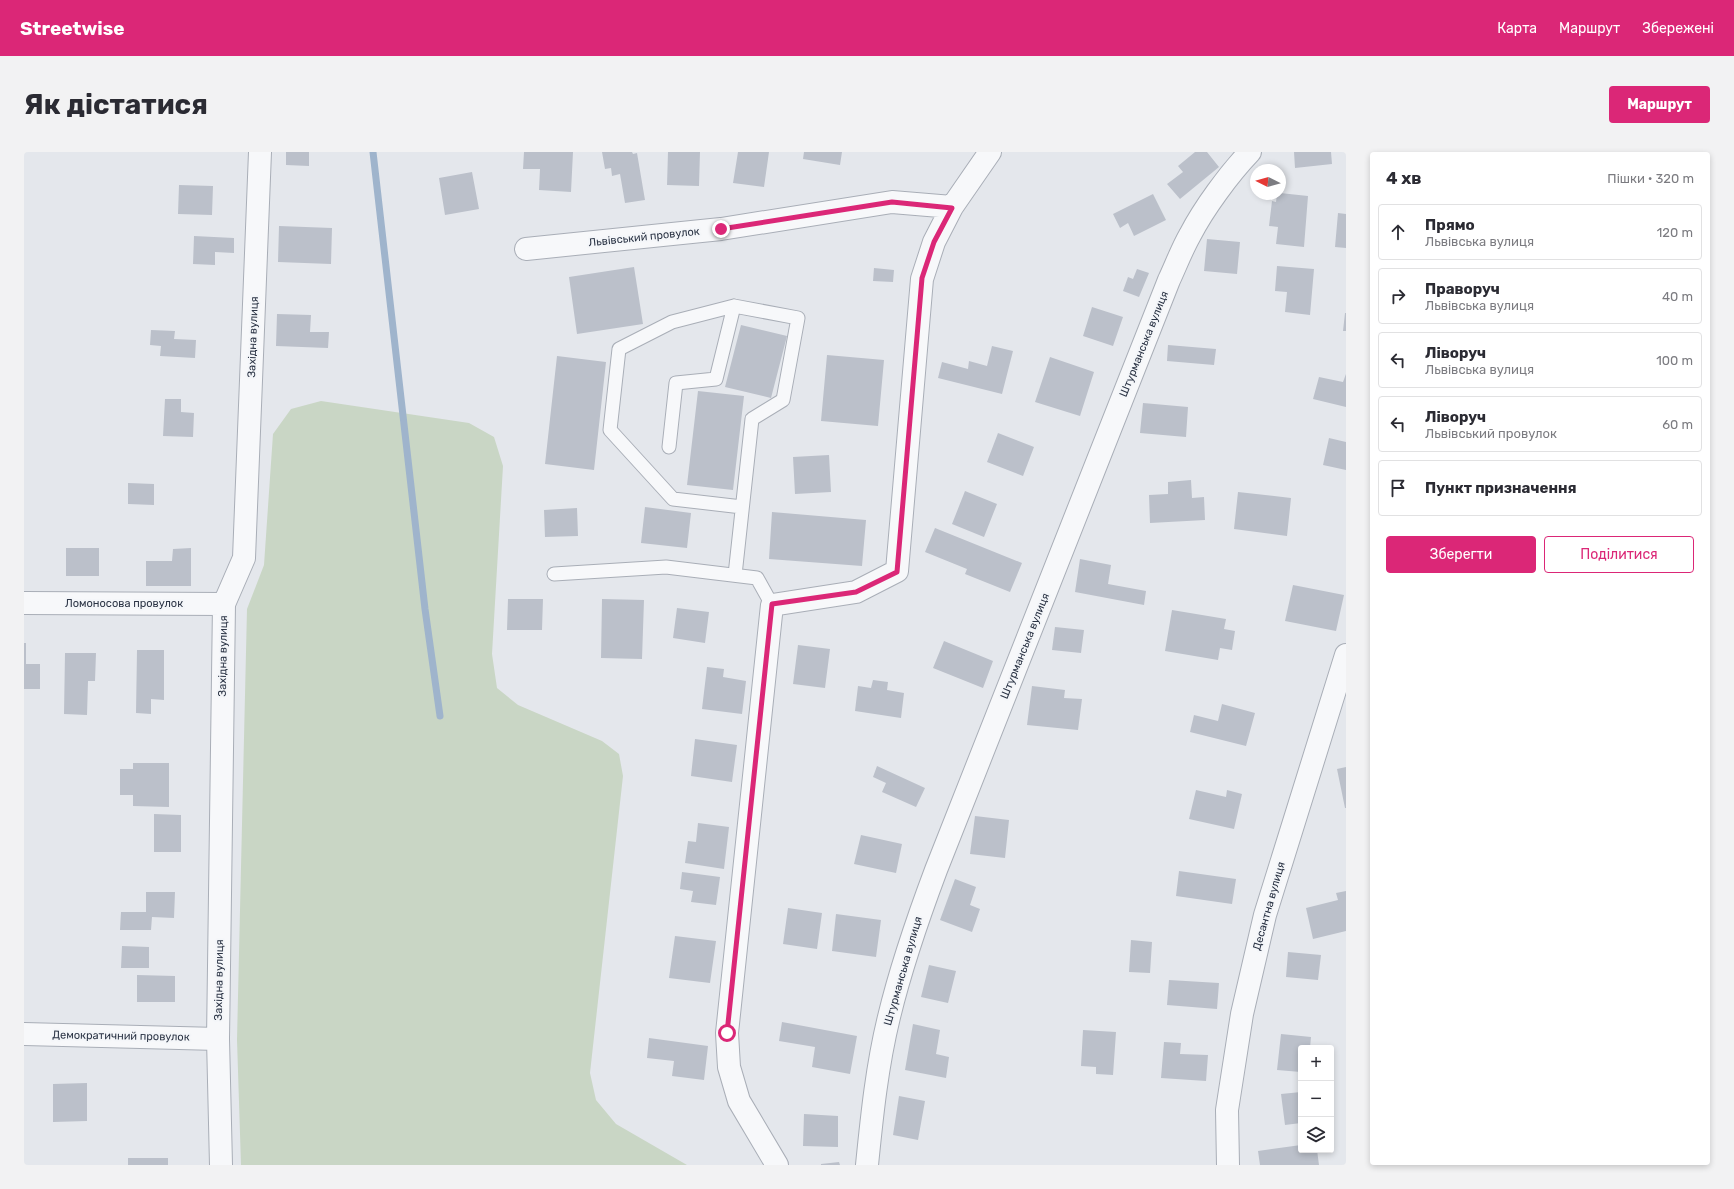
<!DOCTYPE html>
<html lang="uk">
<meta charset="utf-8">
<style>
:root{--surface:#fff;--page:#f2f2f3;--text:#2b2b33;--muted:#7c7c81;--line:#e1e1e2;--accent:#db2777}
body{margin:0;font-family:Rubik,sans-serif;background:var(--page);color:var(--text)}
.controls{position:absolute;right:12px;bottom:12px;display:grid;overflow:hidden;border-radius:4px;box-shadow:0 2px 6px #0003}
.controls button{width:36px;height:36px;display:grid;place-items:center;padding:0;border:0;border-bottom:1px solid var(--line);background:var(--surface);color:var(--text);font:20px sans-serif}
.compass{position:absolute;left:1226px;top:12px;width:36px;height:36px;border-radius:50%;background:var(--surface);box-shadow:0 2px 6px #0003;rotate:275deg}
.stop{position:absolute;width:12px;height:12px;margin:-9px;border:3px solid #db2777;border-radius:50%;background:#fff}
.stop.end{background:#db2777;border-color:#fff;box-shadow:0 1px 4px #0008}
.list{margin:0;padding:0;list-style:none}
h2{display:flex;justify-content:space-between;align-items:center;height:52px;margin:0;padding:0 16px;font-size:17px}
h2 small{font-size:13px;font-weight:400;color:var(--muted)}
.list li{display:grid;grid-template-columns:26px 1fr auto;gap:12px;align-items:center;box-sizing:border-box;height:56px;margin:0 8px 8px;padding:0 8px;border:1px solid var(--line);border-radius:4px}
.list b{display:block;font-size:15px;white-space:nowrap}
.list p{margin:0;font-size:13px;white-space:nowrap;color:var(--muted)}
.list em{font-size:13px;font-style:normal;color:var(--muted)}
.actions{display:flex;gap:8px;padding:12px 16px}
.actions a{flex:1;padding:9px 0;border:1px solid var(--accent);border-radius:4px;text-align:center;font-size:14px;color:var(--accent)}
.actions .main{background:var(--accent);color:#fff}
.icon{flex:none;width:22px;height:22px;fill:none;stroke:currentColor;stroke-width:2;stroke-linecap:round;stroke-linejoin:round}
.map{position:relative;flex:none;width:1322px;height:1013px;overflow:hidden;border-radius:4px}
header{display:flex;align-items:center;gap:24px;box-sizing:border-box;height:56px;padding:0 20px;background:var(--accent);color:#fff}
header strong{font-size:19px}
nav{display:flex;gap:22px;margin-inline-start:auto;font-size:14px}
.intro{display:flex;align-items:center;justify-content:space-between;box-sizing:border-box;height:96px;padding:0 24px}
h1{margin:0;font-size:28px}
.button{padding:10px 18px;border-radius:4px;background:var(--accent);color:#fff;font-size:14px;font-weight:700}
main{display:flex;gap:24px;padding:0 24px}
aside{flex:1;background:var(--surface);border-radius:4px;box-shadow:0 2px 6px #0003}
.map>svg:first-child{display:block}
.green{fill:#c9d6c5}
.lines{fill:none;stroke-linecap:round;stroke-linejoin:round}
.stream{stroke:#9fb4cc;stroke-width:7}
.building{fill:#bbc0ca}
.service-casing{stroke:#a9aeb7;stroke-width:15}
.minor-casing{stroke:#a9aeb7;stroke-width:24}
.service{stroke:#f7f8fa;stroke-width:13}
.minor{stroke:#f7f8fa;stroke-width:22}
.route{stroke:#db2777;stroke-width:5}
.labels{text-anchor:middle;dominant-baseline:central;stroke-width:4;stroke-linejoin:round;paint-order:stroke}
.street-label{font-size:11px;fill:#2b3445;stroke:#f4f6f9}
</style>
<header>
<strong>Streetwise</strong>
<nav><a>Карта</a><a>Маршрут</a><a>Збережені</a></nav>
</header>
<div class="intro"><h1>Як дістатися</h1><a class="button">Маршрут</a></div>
<main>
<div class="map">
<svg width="1322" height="1013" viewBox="0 0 1322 1013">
<rect width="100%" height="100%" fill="#e4e7ec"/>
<path class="green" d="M297,249L445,271L470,285L479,314L468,502L473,536L494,553L578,589L595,602L599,624L566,921L572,948L592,972L663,1013H217L213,888L223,457L240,413L249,282L267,257Z"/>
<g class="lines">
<path class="stream" d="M349,0L401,457L416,564"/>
</g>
<path class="building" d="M262,0H285V14L262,13Z
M500,0H549L547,40L515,38L516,17H499Z
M578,0H608L609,2L613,1L621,48L601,51L596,22L588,24L587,16L581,17Z
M644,0H676L675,34L643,33Z
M714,0H745L740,35L709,31Z
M780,0H818L816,13L779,7Z
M1171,0H1183L1195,15L1156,47L1143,32L1159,20L1154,14Z
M1270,0H1307L1308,12L1271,16Z
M448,20L455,57L421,63L415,26Z
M155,33L189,34L188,63L154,62Z
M1256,41L1284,44L1280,95L1252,92L1254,75L1245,74L1248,49L1252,50L1253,42Z
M1129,42L1142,68L1110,84L1104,71L1096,76L1089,62Z
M1314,61L1322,62V96L1311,95Z
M255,74L308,76L307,112L254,110Z
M170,84L210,86V101L191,100V113L169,112Z
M1183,87L1216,90L1213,122L1180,119Z
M1253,114L1290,117L1286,163L1261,160L1263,140L1251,139Z
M610,115L619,172L553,182L545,125Z
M850,116L870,118L869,130L849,129Z
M1113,117L1125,121L1115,145L1099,139L1104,125L1109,127Z
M1068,155L1099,165L1089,194L1059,184Z
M1321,161H1322V179H1319Z
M253,162L287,163L286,180H305L304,196L252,194Z
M717,173L763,184L747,246L701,235Z
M127,178L151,179L150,187L172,188L171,206L136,204L137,194L126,193Z
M1144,193L1192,197L1190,213L1143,209Z
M968,194L989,199L978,242L914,226L918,210L944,217L945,209L963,214Z
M803,203L860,208L854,274L797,269Z
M533,204L582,210L570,318L521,312Z
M1026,205L1070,220L1056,264L1011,250Z
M1322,222V255L1289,247L1295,225L1319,230Z
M674,239L720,244L709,338L663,333Z
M141,247H157V260L170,261L169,285L139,284Z
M1119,251L1164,255L1162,285L1116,281Z
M974,281L1010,295L999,324L963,310Z
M1305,286L1322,290V318L1299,313Z
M805,303L807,340L771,342L769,305Z
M1167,328L1168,346L1180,345L1181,368L1126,371L1125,343L1144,342V330Z
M104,331L130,332V353L104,352Z
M941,339L973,352L960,385L928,372Z
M1214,340L1267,346L1263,384L1210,377Z
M621,355L667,361L663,396L617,391Z
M553,356L554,384L521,385L520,358Z
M748,360L842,368L838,414L745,407Z
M911,376L998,411L986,440L941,422L943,417L901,400Z
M42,396H75V424H42Z
M167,396V434H122V409H148L149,397Z
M1056,407L1087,413L1084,432L1122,439L1120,453L1051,440Z
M1269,433L1320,443L1312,479L1261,469Z
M484,447H519L518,478H483Z
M578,447L620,448L618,507L577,506Z
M653,456L685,460L681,491L649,486Z
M1148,458L1202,467L1200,477L1211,479L1208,498L1196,496L1194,508L1141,499Z
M1031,475L1060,478L1057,501L1028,498Z
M920,489L969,509L959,536L909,516Z
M0,491H2V512H16V537H0Z
M774,493L806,497L801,536L769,532Z
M113,498H140V548L127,547V562L112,561Z
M41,501H72L71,529H64L63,563L40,562Z
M683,515L700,517L699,525L722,529L718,562L678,557Z
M849,528L864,530L863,538L880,541L877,566L831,559L834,534L847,536Z
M1008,534L1041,538L1040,546L1058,547L1054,578L1003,573Z
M1198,552L1231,561L1222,594L1166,580L1170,563L1194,569Z
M671,587L713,593L708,630L667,624Z
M109,611H145V655L109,654V643H96V617H109Z
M853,614L901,636L892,655L858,640L862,631L849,625Z
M1322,615V656H1321L1313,617Z
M1172,638L1202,645L1203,638L1218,642L1210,677L1165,667Z
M130,662L157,663V700H130Z
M951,664L985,668L981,706L946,702Z
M674,671L705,675L700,717L661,711L664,689L672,690Z
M837,683L878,692L872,721L830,712Z
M1155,719L1212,727L1208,752L1152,744Z
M658,720L696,725L692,753L667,750L669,739L656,737Z
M931,727L952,735L946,753L956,757L948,780L916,768Z
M1322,739V779L1289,787L1282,756L1314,748L1312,741Z
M122,740H151L150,766L128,765L127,778H96L97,760H122Z
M764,756L798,761L793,797L759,792Z
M812,762L857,768L852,805L808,799Z
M651,784L692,789L686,831L645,826Z
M1107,788L1128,790L1126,821L1105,820Z
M98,794L125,795V816H97Z
M1264,800L1297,803L1294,828L1262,825Z
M905,813L932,819L924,851L897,845Z
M113,823L151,824V850H113Z
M1145,828L1195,831L1193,857L1143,853Z
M758,870L833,884L826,922L788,915L791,895L755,889Z
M889,872L916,878L912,902L925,905L922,926L881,918Z
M1059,878L1092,880L1089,923L1072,922V915L1057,914Z
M1257,882L1287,885L1286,896H1277V920L1253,918Z
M625,886L684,894L680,928L648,924L650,909L623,906Z
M1140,890L1157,891L1156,902L1184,903L1182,929L1137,926Z
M63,931V969L29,970V932Z
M1277,940V971L1261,973L1257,942Z
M875,944L901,949L894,988L869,983Z
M780,962L814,964V995L779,994Z
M1277,993V998H1293L1295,1013H1236L1234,999Z
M104,1006H144V1013H104Z
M815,1010L816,1013H797V1012Z"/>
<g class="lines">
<defs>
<path id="service" d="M645,295L652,231L692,227L710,154
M530,422L642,415L733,426L748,453
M711,423L728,267L759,248L774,166L710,154L648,170L595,197L586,278L649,347L718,355"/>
<path id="minor" d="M502,97L697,77L868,50L928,55
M0,451L200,452
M0,882L194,887
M197,1013L194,887L200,452L220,406L236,0
M753,1013L715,949L705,915L703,881L748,453L832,440L873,419L898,127L910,90L928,55L966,0
M843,1013C848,963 853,914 865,865C877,815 894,766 912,718L1145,128C1152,113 1158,97 1166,83C1180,56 1205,22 1226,0
M1204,1013L1203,958L1218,862L1241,763L1322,503"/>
</defs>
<use href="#service" class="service-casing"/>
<use href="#minor" class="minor-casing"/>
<use href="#service" class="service"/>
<use href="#minor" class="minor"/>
</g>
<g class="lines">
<path class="route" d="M697,77L868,50L928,56L910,90L898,126L873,420L832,440L748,452L703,881"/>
</g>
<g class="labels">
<g class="street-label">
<text transform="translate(620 85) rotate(-6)">Львівський провулок</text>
<text transform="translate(229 185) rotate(-88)">Західна вулиця</text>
<text transform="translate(1120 192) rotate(-68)">Штурманська вулиця</text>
<text x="100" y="451">Ломоносова провулок</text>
<text transform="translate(1001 494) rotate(-68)">Штурманська вулиця</text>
<text transform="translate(199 504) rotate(-89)">Західна вулиця</text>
<text transform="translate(1245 754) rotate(-74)">Десантна вулиця</text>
<text transform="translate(879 819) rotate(-74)">Штурманська вулиця</text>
<text transform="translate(195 828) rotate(-89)">Західна вулиця</text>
<text transform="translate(97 884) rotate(1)">Демократичний провулок</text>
</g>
</g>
</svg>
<div class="controls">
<button>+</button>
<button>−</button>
<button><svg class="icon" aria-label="layers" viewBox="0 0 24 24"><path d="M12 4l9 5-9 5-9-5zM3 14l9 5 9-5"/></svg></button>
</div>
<svg class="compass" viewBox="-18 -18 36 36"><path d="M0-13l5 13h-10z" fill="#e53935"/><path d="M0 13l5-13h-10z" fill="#7c7c81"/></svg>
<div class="stop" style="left:703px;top:881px"></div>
<div class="stop end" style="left:697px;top:77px"></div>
</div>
<aside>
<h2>4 хв<small>Пішки · 320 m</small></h2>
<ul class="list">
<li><svg class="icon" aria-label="ahead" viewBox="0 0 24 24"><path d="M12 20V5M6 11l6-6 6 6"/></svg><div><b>Прямо</b><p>Львівська вулиця</p></div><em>120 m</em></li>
<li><svg class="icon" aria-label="right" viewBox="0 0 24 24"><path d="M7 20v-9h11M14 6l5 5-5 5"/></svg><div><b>Праворуч</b><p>Львівська вулиця</p></div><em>40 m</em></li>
<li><svg class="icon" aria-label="left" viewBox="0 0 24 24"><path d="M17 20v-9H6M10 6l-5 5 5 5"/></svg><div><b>Ліворуч</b><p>Львівська вулиця</p></div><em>100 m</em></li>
<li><svg class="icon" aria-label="left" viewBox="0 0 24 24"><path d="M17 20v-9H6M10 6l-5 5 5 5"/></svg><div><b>Ліворуч</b><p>Львівський провулок</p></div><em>60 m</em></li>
<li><svg class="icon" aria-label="arrive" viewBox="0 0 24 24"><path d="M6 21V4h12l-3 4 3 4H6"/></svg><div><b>Пункт призначення</b></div></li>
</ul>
<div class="actions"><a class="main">Зберегти</a><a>Поділитися</a></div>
</aside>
</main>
